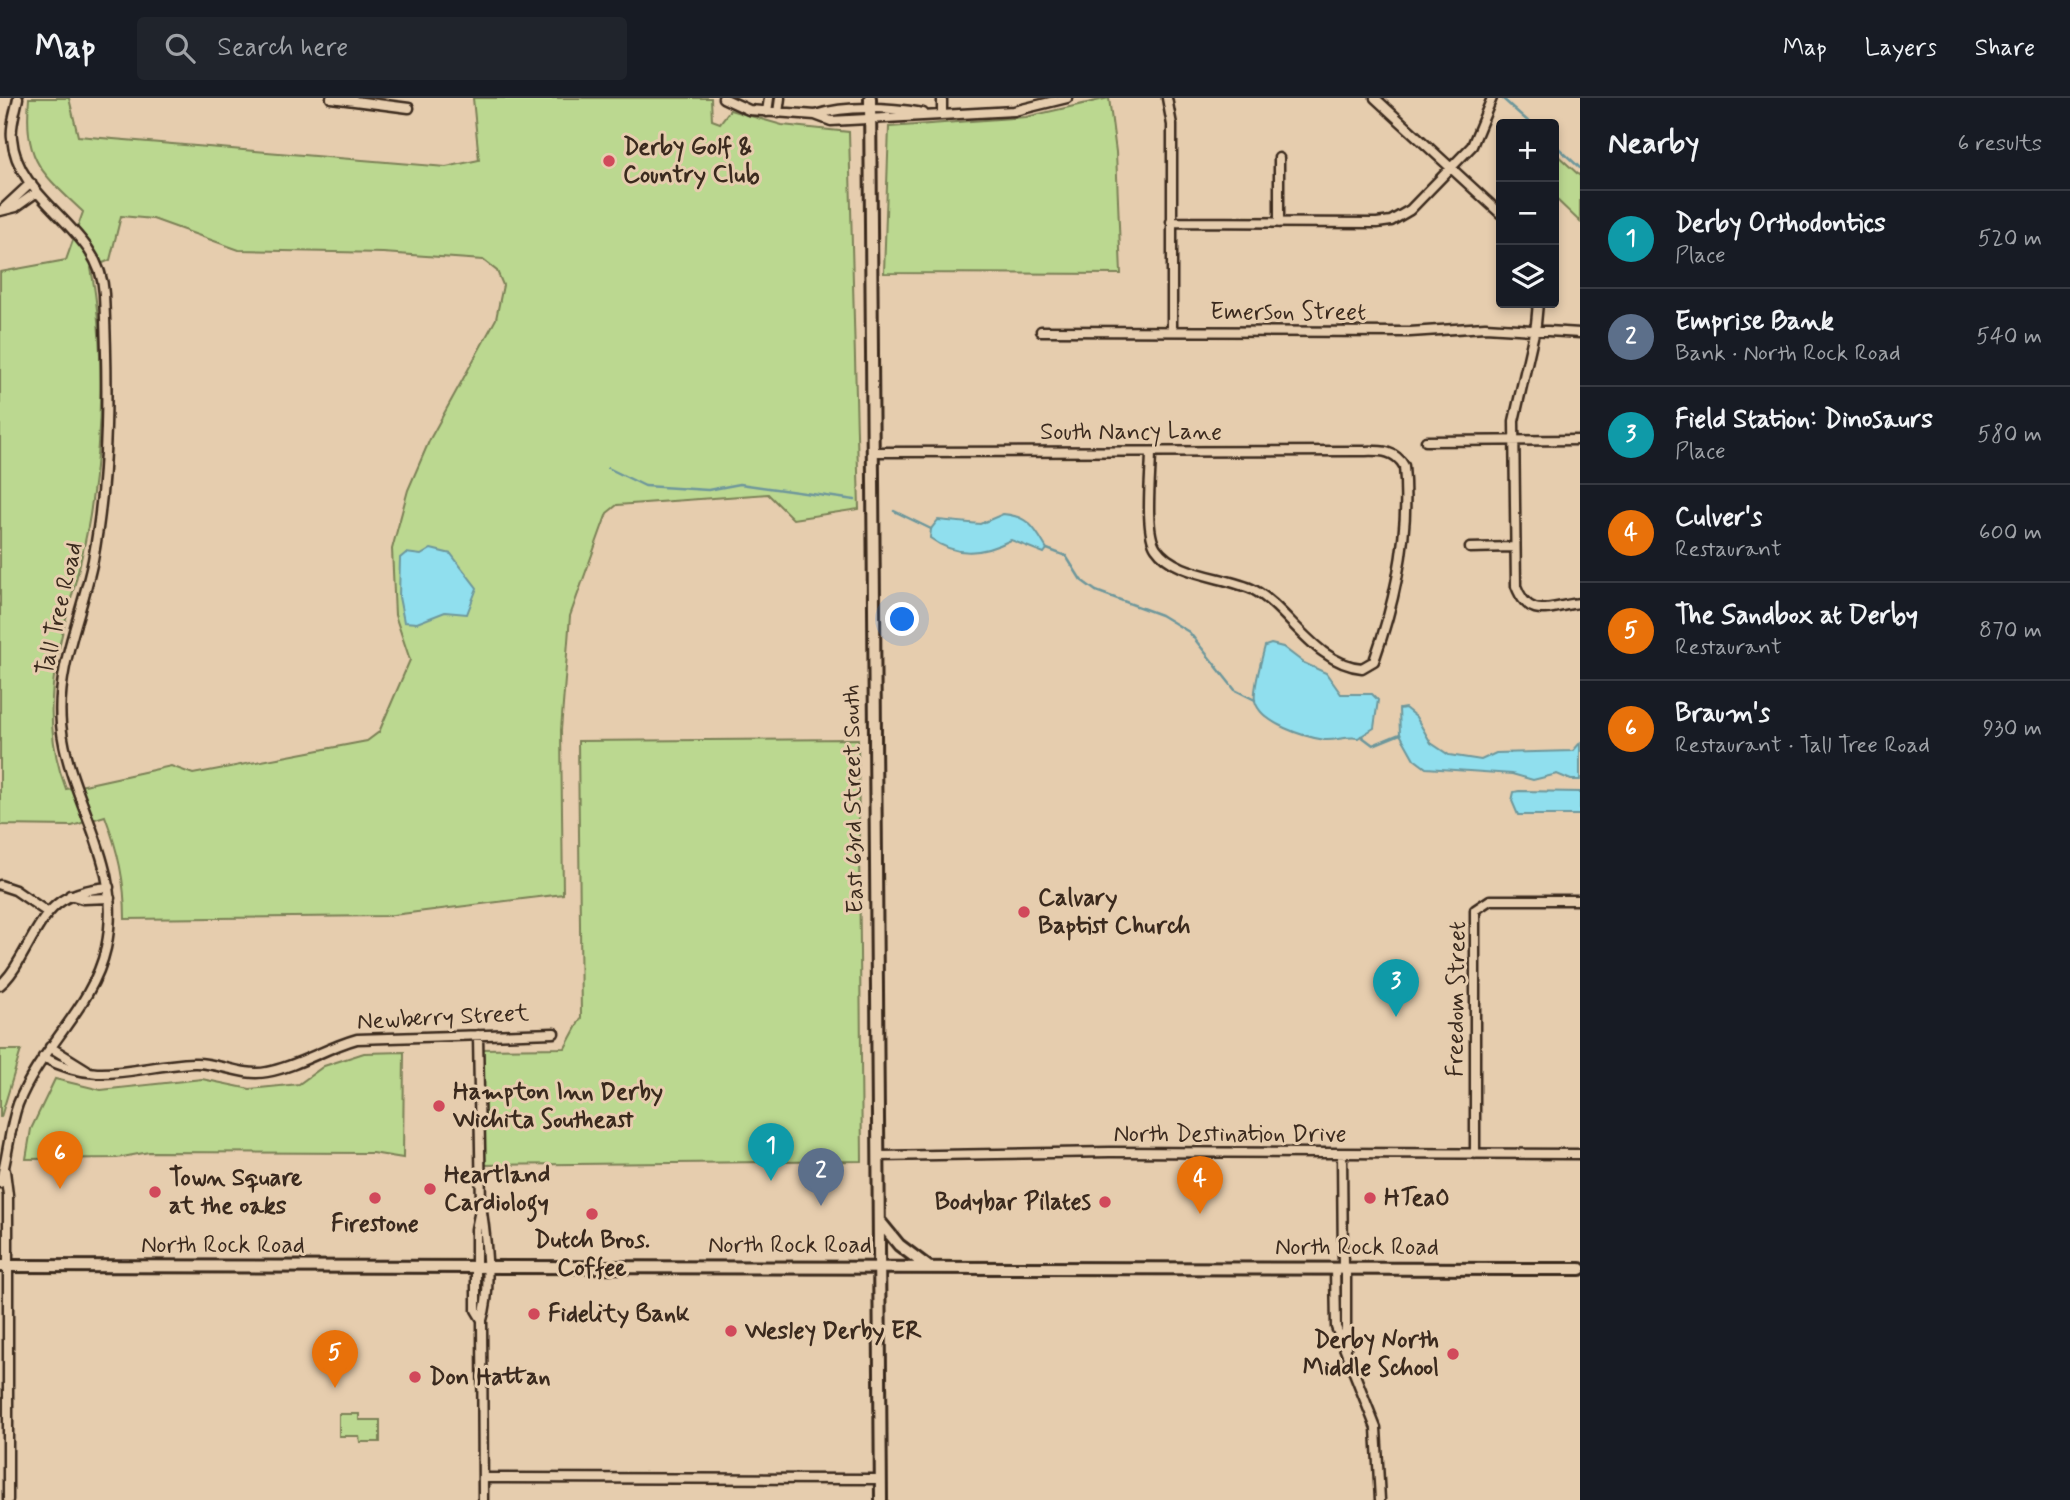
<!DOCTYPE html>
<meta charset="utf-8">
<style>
:root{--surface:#171b24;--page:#20242c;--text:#f1f3f6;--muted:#9ea1a6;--line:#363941;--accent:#1a73e8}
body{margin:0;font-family:Mynerve,sans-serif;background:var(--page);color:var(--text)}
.controls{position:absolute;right:21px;top:21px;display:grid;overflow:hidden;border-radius:7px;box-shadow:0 4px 10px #0003}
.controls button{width:63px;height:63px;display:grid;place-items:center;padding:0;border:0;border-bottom:2px solid var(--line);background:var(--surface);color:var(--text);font:35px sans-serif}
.you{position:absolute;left:903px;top:522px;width:24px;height:24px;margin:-18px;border:5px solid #fff;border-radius:50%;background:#1a73e8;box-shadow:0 0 0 10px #1a73e833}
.badge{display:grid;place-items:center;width:46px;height:46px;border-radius:50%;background:var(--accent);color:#fff;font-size:23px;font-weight:700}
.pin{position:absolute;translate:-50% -58px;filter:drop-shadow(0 2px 4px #0008)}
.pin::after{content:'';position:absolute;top:37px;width:24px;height:21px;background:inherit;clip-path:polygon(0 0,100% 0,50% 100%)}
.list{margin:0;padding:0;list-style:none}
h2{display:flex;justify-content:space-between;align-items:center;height:91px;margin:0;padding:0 28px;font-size:30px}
h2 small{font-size:23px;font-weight:400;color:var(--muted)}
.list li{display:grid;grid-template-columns:46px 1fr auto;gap:21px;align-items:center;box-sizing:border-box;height:98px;padding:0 28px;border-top:2px solid var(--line)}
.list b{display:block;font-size:26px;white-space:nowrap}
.list p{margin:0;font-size:23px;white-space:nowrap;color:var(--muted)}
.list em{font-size:23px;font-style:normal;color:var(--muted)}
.icon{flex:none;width:38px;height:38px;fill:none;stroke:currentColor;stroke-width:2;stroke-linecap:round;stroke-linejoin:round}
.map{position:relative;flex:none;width:1580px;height:1402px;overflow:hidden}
header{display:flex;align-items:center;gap:42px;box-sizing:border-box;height:98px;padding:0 35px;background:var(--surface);border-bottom:2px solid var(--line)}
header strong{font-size:33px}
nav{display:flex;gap:38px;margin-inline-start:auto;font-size:24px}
.search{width:490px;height:63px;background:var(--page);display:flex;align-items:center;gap:18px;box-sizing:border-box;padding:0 24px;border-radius:7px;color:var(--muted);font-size:26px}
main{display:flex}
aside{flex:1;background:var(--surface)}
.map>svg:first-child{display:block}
.green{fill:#bbd890;stroke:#7b8157;stroke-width:2;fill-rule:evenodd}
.water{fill:#90dfee;stroke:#6e979b;stroke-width:2}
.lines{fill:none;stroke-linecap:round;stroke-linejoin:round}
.stream{stroke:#6e979b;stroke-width:2.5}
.minor-casing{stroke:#3b2a1e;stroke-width:13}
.major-casing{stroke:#3b2a1e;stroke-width:16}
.minor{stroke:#e6cdae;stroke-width:8}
.major{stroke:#e6cdae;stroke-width:10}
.poi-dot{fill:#d1495b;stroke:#e6cdae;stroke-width:2.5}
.labels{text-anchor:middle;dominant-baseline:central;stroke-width:6;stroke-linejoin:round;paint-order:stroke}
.poi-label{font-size:24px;font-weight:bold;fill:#3b2a1e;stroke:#e6cdae;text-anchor:start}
.street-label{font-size:24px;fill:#3b2a1e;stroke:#e6cdae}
</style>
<header>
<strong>Map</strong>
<div class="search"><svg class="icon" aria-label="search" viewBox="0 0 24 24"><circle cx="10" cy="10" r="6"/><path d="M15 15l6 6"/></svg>Search here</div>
<nav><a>Map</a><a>Layers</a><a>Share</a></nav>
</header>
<main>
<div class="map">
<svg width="1580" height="1402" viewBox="0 0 1580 1402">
<rect width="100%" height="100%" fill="#e6cdae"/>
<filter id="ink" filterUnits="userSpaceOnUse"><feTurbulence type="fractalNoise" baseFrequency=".0143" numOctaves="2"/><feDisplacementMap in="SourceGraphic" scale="14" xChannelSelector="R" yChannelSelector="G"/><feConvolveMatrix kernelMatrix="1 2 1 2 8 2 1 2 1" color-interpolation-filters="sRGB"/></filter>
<g filter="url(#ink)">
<path class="green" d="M29,0H69L78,38L446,69L479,62L473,0H711L712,22L720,25L730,12L782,27L849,34L859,411L793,421L768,396L617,407L607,415L570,518L561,632L563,796L385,818L125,821C125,783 118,753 105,718L72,728L0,727V174L66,162L83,114C40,73 24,63 29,0ZM121,118L153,121L239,152L383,155L483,162L497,173L503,187L496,221L430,341L408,392L392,451L395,517L410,562L379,634L367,643L193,676L171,668L66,691C27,590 78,509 91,410C102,335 105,244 91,170L110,162Z
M1109,0L1116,54L1121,176L884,175L889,29L1026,19Z
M1554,54L1580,78V124L1554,99Z
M858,641L862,1063L482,1067L481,951L565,950L581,920L578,643Z
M0,952H21L1,1019H0Z
M404,954L403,1060L372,1055L149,1054L117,1060L26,1061L31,1031L55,981L101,992L202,981L250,991L299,986L324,968L364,955Z
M339,1316H359V1322H380V1344H360L359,1338H339Z"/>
<path class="water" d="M1003,416C1029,418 1035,431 1047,451L1044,455L1011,442C983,456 957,460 930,440L931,431L938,422L980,426Z
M431,451L451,456L477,490L467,516L445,514L417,525L404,524L399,499L400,460L406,455L421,457Z
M1271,546L1283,549L1304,565L1326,575L1341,596H1372L1378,602L1374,630L1358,640C1346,638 1336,643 1325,642C1305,639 1261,626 1255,603C1253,594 1262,559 1265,548Z
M1405,610L1416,619L1431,645L1449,657L1481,662L1496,655L1573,653L1580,645V682H1571L1557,676L1533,682L1512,676L1426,670L1414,661L1400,636L1399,611Z
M1519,693L1580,694V717H1518L1512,703L1514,694Z"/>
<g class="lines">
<path class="stream" d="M1502,0L1531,26
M1554,46L1580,70
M608,370L645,388L708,392L740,386L855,402
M894,413L931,431
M1047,451L1066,458L1081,482L1096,493L1161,517L1189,534L1235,592L1255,602
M1361,638L1373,647L1400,636"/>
<defs>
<path id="minor" d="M331,0L409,10
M723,0L749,12L815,17L831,23L1014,13L1067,0
M942,0V15
M1167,0L1172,27V233
M1375,0L1501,116
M767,14L769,0
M778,15L780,0
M815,17C847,7 889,9 923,15
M1279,60V125
M2,112L31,85
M0,113L16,109L37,94
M1171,124L1377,125L1391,123L1410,112L1472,48L1492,0
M1538,205L1536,226L1514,323L1516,488C1530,525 1552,507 1580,505
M1041,233L1410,234L1485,229L1580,235
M1426,343L1580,342
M872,354L1359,353C1377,353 1394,350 1404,368C1410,434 1396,501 1374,563L1362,570C1315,566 1288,510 1254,492C1225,478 1175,478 1156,450C1144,433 1151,376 1151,354
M1470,450L1514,449
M0,787L15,792L47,814
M70,797L83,801L110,800
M0,887C9,880 15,870 20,861C46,816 52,794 109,789
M478,937L481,1107C486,1139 492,1192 482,1222L476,1212V1131L481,1107
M50,949L87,972
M43,959C100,990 136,967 194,965C218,964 243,979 267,974C299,968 325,950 357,941L554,935
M1342,1056L1343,1170
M1475,1056V812L1490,802H1580
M880,1058L1110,1054L1580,1056
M5,1073L8,1097V1402
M0,1085C8,1059 9,1031 18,1006C40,950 93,909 106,850C125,762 69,707 61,626C56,569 82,517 93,462C109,375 108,284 104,196C101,129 17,105 12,40C10,28 16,12 18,0
M1335,1170L1336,1229L1376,1330L1380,1402
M1346,1170V1251
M482,1222L483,1402
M483,1380L881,1381"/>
<path id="major" d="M870,0L881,1402
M881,1125L899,1147L927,1168
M0,1168L1580,1171"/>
</defs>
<use href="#minor" class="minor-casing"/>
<use href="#major" class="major-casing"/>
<use href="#minor" class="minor"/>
<use href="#major" class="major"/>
</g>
</g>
<g class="poi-dot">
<circle cx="609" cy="63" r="7"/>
<circle cx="1024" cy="814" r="7"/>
<circle cx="439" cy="1008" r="7"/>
<circle cx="430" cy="1091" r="7"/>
<circle cx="155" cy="1094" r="7"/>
<circle cx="375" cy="1100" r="7"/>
<circle cx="1370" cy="1100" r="7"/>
<circle cx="1105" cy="1104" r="7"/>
<circle cx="592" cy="1116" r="7"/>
<circle cx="534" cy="1216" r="7"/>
<circle cx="731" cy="1233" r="7"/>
<circle cx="1453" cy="1256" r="7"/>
<circle cx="415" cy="1279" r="7"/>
</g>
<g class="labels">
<g class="poi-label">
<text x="623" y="49">Derby Golf &amp;<tspan x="623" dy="28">Country Club</tspan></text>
<text x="1038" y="800">Calvary<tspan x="1038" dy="28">Baptist Church</tspan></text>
<text x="453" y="994">Hampton Inn Derby<tspan x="453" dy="28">Wichita Southeast</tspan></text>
<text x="444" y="1077">Heartland<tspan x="444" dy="28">Cardiology</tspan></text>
<text x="169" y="1080">Town Square<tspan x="169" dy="28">at the oaks</tspan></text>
<text x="1384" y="1100">HTeaO</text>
<text x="1091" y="1104" text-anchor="end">Bodybar Pilates</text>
<text x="375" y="1126" text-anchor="middle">Firestone</text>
<text x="592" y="1142" text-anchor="middle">Dutch Bros.<tspan x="592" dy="28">Coffee</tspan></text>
<text x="548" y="1216">Fidelity Bank</text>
<text x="745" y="1233">Wesley Derby ER</text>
<text x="1439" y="1242" text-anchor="end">Derby North<tspan x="1439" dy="28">Middle School</tspan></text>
<text x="429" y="1279">Don Hattan</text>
</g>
<g class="street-label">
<text x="1288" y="214">Emerson Street</text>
<text x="1131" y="334">South Nancy Lane</text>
<text transform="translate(60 511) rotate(-77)">Tall Tree Road</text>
<text transform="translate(854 701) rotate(-91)">East 63rd Street South</text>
<text transform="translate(1457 901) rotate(-89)">Freedom Street</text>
<text transform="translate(443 920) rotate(-3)">Newberry Street</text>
<text x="1230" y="1036">North Destination Drive</text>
<text x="223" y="1147">North Rock Road</text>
<text x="790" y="1147">North Rock Road</text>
<text x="1357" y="1149">North Rock Road</text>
</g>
</g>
</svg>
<div class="controls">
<button>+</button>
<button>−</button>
<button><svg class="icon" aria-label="layers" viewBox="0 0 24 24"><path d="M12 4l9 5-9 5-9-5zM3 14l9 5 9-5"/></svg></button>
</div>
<div class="you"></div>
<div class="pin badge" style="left:771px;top:1083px;background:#0f9aa8">1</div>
<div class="pin badge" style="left:821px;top:1108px;background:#5c6f8a">2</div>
<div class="pin badge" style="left:1396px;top:919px;background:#0f9aa8">3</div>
<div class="pin badge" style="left:1200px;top:1116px;background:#e8710a">4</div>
<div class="pin badge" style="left:335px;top:1290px;background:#e8710a">5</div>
<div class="pin badge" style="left:60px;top:1091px;background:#e8710a">6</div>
</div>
<aside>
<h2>Nearby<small>6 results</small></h2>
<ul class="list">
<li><span class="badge" style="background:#0f9aa8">1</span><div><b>Derby Orthodontics</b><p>Place</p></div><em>520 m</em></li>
<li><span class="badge" style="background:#5c6f8a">2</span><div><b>Emprise Bank</b><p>Bank · North Rock Road</p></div><em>540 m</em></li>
<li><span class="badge" style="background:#0f9aa8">3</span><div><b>Field Station: Dinosaurs</b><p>Place</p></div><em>580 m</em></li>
<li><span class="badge" style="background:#e8710a">4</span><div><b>Culver's</b><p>Restaurant</p></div><em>600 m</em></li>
<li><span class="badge" style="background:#e8710a">5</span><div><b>The Sandbox at Derby</b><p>Restaurant</p></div><em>870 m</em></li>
<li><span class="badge" style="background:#e8710a">6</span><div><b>Braum's</b><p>Restaurant · Tall Tree Road</p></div><em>930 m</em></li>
</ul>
</aside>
</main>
